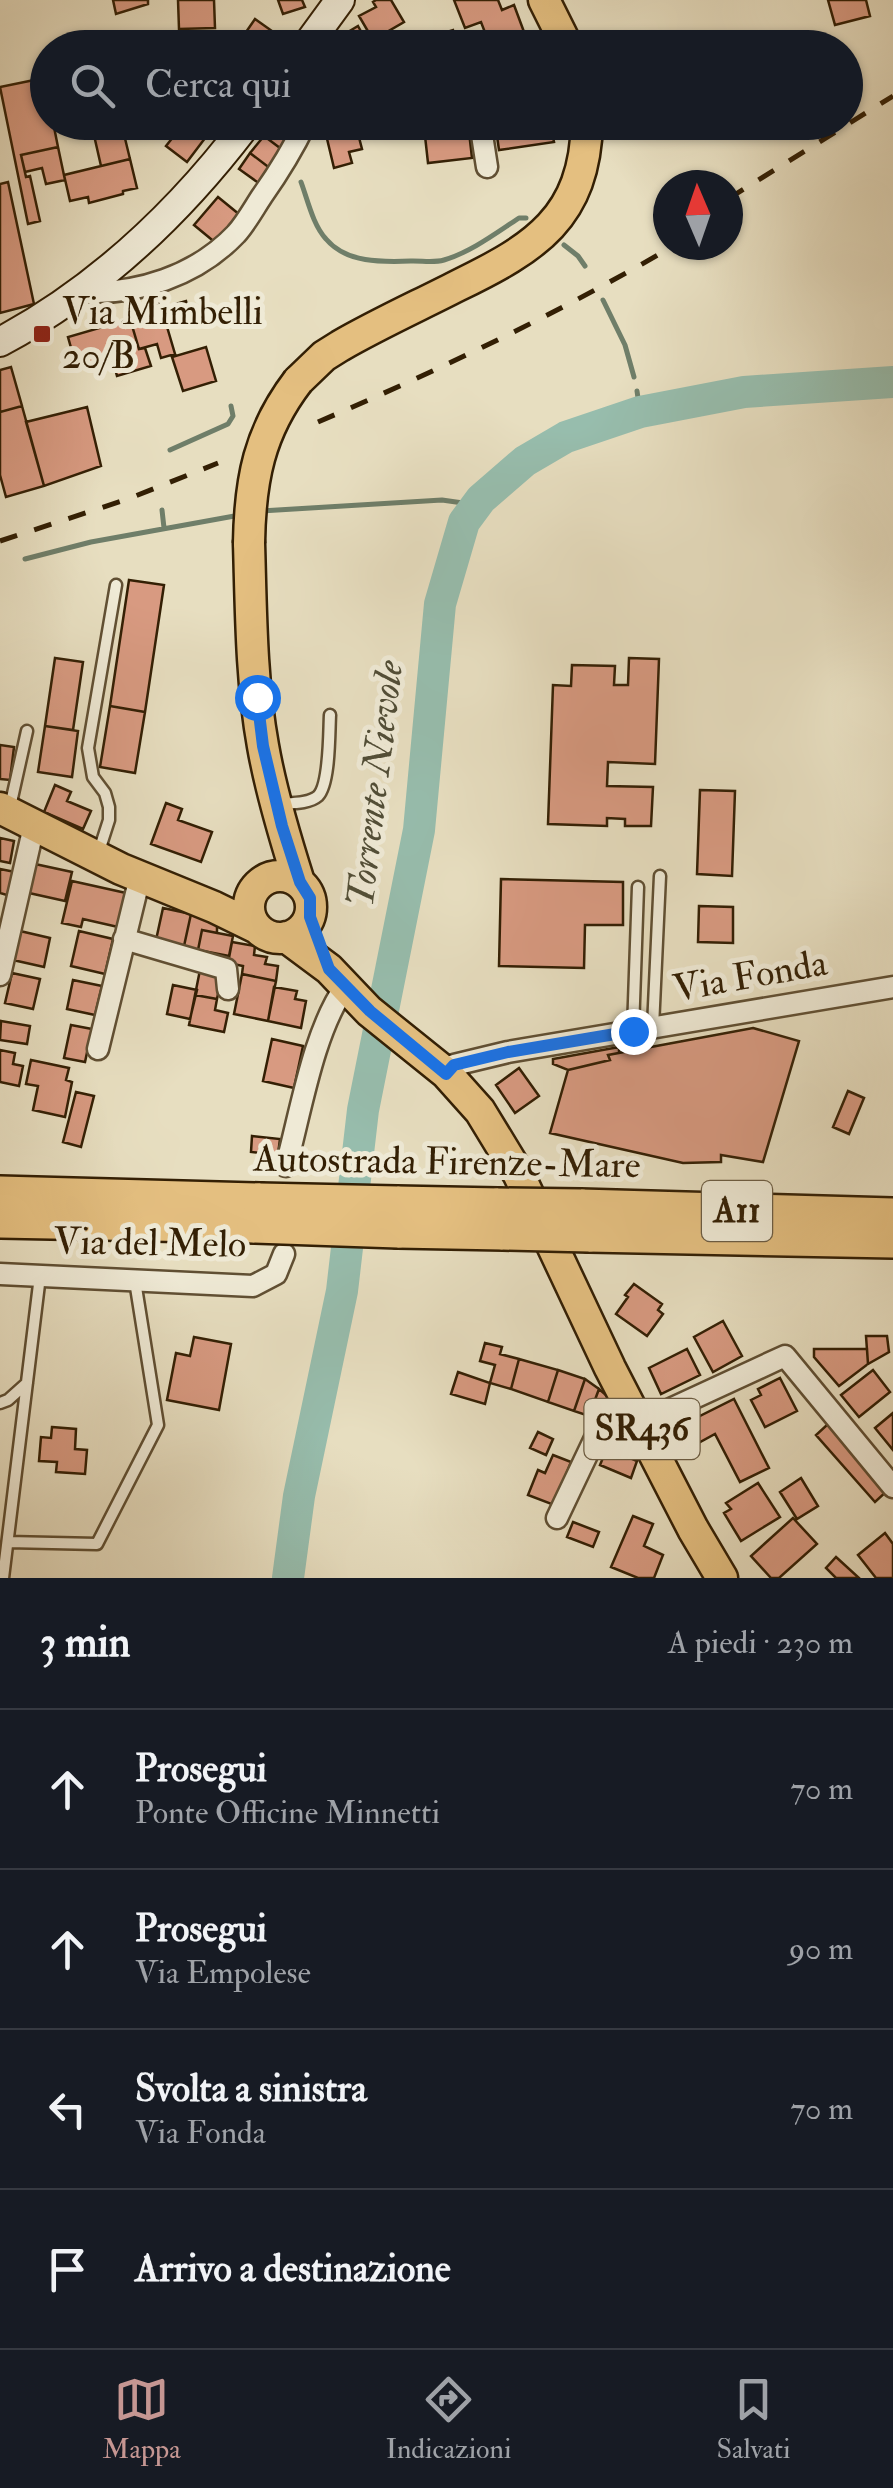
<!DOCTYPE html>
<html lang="it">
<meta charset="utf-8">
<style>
:root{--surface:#171b24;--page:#242831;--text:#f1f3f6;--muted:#9ea1a6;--line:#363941;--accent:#c59692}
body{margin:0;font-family:"IM FELL Double Pica",serif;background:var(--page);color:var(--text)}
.compass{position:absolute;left:653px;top:170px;width:90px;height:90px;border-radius:50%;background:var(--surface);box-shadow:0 2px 8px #0004;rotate:358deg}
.stop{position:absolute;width:30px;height:30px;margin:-22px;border:8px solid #1a73e8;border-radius:50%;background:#fff}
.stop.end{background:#1a73e8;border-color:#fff;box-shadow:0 2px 10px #0008}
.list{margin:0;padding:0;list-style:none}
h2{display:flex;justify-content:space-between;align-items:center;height:130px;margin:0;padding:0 40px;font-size:42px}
h2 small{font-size:32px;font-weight:400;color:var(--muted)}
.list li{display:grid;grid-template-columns:65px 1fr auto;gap:30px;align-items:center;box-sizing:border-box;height:160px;padding:0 40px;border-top:2px solid var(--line)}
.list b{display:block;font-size:38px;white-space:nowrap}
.list p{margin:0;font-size:32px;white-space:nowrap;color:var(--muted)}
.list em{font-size:32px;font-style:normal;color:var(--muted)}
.icon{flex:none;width:55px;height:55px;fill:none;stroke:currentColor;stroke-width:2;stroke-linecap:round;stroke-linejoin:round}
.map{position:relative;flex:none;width:893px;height:1578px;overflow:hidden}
.search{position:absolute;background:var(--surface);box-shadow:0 2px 8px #0004;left:30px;right:30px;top:30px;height:110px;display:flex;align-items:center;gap:25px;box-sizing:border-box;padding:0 35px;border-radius:55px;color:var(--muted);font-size:38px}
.sheet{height:770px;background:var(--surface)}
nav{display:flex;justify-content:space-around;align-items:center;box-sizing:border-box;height:140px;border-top:2px solid var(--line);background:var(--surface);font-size:28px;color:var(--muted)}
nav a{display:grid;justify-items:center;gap:5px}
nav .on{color:var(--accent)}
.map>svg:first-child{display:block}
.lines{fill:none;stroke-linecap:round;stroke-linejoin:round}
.stream{stroke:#6f7e69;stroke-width:5}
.river{stroke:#97bdad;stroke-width:32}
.building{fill:#d89a81;stroke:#331f04;stroke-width:2.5}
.lane-casing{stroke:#604f33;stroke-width:15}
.street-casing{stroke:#604f33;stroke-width:25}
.secondary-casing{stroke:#331f04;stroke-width:32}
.primary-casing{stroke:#331f04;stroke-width:35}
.highway-casing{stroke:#331f04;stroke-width:40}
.lane{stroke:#efead6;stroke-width:10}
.street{stroke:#efead6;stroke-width:20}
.secondary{stroke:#efead6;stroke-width:28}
.primary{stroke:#e4bf80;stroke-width:30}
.highway{stroke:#e4bf80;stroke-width:35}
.rail{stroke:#331f04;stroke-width:5;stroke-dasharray:18 18;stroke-linecap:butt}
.primary-bridge-casing{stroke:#331f04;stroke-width:35;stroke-linecap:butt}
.highway-bridge-casing{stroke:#331f04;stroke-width:40;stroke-linecap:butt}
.primary-bridge{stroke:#e4bf80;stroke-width:30}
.highway-bridge{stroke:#e4bf80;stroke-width:35}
.route{stroke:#1a73e8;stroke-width:12}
.poi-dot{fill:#8f2418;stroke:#efead6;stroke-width:4}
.labels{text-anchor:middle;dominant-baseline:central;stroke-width:10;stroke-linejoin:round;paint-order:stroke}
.shield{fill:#efead6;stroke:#6b5c43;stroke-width:2.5}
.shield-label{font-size:35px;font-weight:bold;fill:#331f04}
.poi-label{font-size:38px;fill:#331f04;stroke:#efead6;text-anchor:start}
.street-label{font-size:38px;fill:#331f04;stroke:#efead6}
.water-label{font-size:40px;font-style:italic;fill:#514e37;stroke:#efead6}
</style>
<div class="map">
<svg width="893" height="1578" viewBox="0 0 893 1578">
<rect width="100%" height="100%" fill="#e7dec0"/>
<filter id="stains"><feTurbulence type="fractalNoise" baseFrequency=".002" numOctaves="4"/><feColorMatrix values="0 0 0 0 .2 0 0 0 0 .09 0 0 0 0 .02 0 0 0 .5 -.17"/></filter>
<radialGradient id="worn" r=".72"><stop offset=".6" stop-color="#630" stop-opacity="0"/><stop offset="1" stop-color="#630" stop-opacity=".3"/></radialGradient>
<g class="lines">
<path class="stream" d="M301,182C308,201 313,225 326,239C347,264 384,262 413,261C424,261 434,263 444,260C471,252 496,233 519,218H526
M564,245L578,256L585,266
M603,300L625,345L634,377
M637,391L640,412
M170,450L228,424L233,416L231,406
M162,510L164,528
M261,511L442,500L477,505
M25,559L91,542L240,515"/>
<path class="river" d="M288,1578L299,1496L342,1291L363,1110L419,830L440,604L464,522L481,499L525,461L566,437L640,412L744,392L893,382"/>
</g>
<path class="building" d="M113,0H148V4L116,14Z
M178,0H214L215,28L179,29Z
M278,0H302L305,7L283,14Z
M376,0H391L404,22L373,40L359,16L376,7L373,2Z
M454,0H498L502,10L514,5L530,48H491L481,22L465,28Z
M828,0H866L870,16L835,25Z
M255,19L279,36L271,48H235Z
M358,26L370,48H345L348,32Z
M453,30L458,48H426L424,39Z
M44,78L48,96V122H53L58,147L21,155L26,177L30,176L40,221L28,224L0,87Z
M91,122H121L130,159L101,166Z
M185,122H204L212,129L187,162L166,146Z
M273,122H283L297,132L284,151L264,136Z
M323,122H355L362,149L349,152L352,163L334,168Z
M368,122H403L404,134L370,137Z
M495,122H550L554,142L499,150Z
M468,123L472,158L428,163L424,127Z
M264,136L284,151L271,169L250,153Z
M58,147L65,180L46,184L42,168L25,172L21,155Z
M250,153L271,169L260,184L239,169Z
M130,159L137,188L123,191V194L89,203L88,197L70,201L64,175Z
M8,182L34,304L0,313V184Z
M218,197L240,215L217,244L194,225Z
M186,301L191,319L167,327L161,308Z
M160,303L175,354L161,358L157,344L139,349L128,312Z
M130,319L139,349L145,348L151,366L117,376L112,358L77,369L68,337Z
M206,347L216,381L183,391L172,357Z
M11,367L22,406L0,412V370Z
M22,406L44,486L6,497L0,475V412Z
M87,407L101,466L44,486L26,422Z
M129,580L164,585L145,712L110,706Z
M55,658L83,662L73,730L45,726Z
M629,658L659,659L655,764L608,762L607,786L653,787L651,826H625V819L607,818V826L548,824L553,685L571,686L572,665L615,666L614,685H628Z
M110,706L145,712L135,773L100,767Z
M45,726L78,731L72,777L38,772Z
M0,745L14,747L10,780L0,779Z
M55,785L71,792L67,801L91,811L83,829L44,812Z
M700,790L735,791L732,876L697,874Z
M166,803L182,809L178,820L212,832L201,862L151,844Z
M0,838L14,841L10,863L0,861Z
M35,864L72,872L65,901L29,893Z
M0,869L15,872L10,896L0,893Z
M501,879L623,882V925H585L584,968L499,966Z
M72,881L126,893L118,927L83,919L81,927L62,923Z
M699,906L733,907V943L698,942Z
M163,908L191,914L184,946L156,940Z
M191,914L217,924V933L202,930L198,950L184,946Z
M202,930L233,936L229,956L198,950Z
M20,931L50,938L44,967L13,960Z
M79,931L113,939L105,974L71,966Z
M232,942L255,946L254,955L267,957L265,964L278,966L276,981L242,974L243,966L228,963Z
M200,970L222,974L217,999L195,995Z
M12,973L40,979L33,1009L5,1003Z
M242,974L276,981L268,1021L234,1014Z
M73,980L102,986L95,1015L67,1009Z
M173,985L197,990L190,1019L167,1014Z
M274,987L297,991L295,999L306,1001L301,1028L268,1021Z
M195,995L217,999L215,1010L228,1013L224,1032L189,1025Z
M1,1021L30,1026L27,1044L0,1040Z
M71,1025L92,1029L85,1062L64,1058Z
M753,1028L799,1041L763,1162L721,1155V1162L683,1163L550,1133L568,1070L610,1060L608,1055Z
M272,1039L303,1046L294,1088L263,1081Z
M619,1047V1053L608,1055L610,1060L568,1070L553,1064V1059Z
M0,1050L15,1053L13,1064L23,1066L19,1086L0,1082Z
M31,1060L69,1068L66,1080L72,1082L65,1117L33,1110L38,1086L26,1084Z
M519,1068L539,1096L515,1113L496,1085Z
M848,1091L864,1098L849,1134L833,1127Z
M76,1092L94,1096L81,1147L63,1142Z
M252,1136L280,1139L278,1155L251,1152Z
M634,1284L662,1304L658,1310L663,1314L647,1336L616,1314L628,1297L625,1295Z
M723,1321L742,1356L713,1372L694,1337Z
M866,1336H887L889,1352L868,1364Z
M194,1337L231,1344L219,1410L167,1400L176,1353L190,1356Z
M485,1343L502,1347L500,1354L519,1359L511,1389L490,1383L495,1365L480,1361Z
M687,1349L700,1375L661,1394L649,1368Z
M814,1349H867L868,1364L839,1386L814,1357Z
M519,1359L558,1370L548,1402L511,1389Z
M558,1370L585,1379L574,1411L548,1402Z
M873,1370L890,1392L859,1417L841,1395Z
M458,1372L490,1383L485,1404L451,1394Z
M780,1378L797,1411L765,1427L751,1400L761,1395L758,1389Z
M585,1379L599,1389L589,1416L574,1411Z
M599,1389L614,1402L605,1420L589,1416Z
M734,1399L769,1468L740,1482L715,1434L691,1447L680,1426Z
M893,1413V1450L875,1428Z
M828,1424L887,1491L875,1502L816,1435Z
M52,1427L76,1429L75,1449L87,1450L85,1474L56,1472L57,1462L39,1461L41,1437L51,1438Z
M538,1432L553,1439L546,1455L530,1448Z
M607,1448L637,1461L631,1478L600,1465Z
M553,1455L571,1462L554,1505L528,1495L538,1470L545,1473Z
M801,1478L818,1506L797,1519L780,1492Z
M758,1483L780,1517L741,1541L724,1513L731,1509L726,1503Z
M633,1516L653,1524L644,1546L663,1555L654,1578H638L611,1567Z
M793,1518L817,1544L779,1578H771L751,1556Z
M573,1522L599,1532L593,1547L567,1537Z
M885,1533L893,1544V1578H876L858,1555Z
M836,1557L859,1578H836L826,1568Z"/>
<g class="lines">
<defs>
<path id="lane" d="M278,804C290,803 309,804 318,796C330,784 329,732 330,715
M10,807L27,731
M99,851L109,820V807L105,793L93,777L88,748L116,585
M653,1027L660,876
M633,1030L638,887
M0,1403L8,1400L27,1383
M8,1542L97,1544L158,1425L135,1281
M3,1578L40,1276"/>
<path id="street" d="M480,122L487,167
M81,292C137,295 196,276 236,234C246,223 254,208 262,196C279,172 293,149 306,122
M124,939L226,969L228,989
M0,975L34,826
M98,1049L140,877
M446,1073L454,1065L508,1052L893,987
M286,1166C301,1111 313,1033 345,987
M0,1274L253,1286L276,1274L284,1254
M557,1518L596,1436L640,1423L785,1356L893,1487"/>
<path id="secondary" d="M305,48L340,0
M0,342C99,289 181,211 248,122"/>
<path id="primary" d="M544,0L568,48
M298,381L324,356L340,346C378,324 418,306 457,286C535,248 585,218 587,122
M249,543C251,610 251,680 263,746C271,792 285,838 299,882
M0,808L121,869L214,907L257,928
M249 907a31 31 0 1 1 62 0a31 31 0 1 1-62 0Z
M286,937L329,969L369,1011L446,1073L480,1111L519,1175L610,1368L693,1529L722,1578"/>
<path id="highway" d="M0,1194L260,1201
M397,1204L498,1206
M581,1207L893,1216
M0,1220L255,1225
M398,1230L503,1232
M589,1234L893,1240"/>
</defs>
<use href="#lane" class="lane-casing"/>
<use href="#street" class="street-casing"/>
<use href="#secondary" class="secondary-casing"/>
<use href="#primary" class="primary-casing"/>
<use href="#highway" class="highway-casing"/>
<use href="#lane" class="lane"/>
<use href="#street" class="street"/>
<use href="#secondary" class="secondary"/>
<use href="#primary" class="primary"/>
<use href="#highway" class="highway"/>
<path class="rail" d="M728,199L893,96
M318,422C439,370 561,312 675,245
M0,541L128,499L218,463"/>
<defs>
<path id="primary-bridge" d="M249,543C250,480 259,432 298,381"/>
<path id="highway-bridge" d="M260,1201L397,1204
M498,1206L581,1207
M255,1225L398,1230
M503,1232L589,1234"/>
</defs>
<use href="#primary-bridge" class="primary-bridge-casing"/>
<use href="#highway-bridge" class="highway-bridge-casing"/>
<use href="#primary-bridge" class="primary-bridge"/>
<use href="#highway-bridge" class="highway-bridge"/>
</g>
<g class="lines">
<path class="route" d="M257,697L263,746L282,826L300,882L310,898V917L329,969L370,1011L446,1074L454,1065L508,1052L633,1031"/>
</g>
<rect class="poi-dot" x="32" y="324" width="20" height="20" rx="5"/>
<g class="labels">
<g class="shield">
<rect x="702" y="1181" width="70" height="60" rx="8"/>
<rect x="584.5" y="1399" width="115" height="60" rx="8"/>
</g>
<g class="shield-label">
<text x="737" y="1211">A11</text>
<text x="642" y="1429">SR436</text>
</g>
<g class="poi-label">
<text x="62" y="312">Via Mimbelli<tspan x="62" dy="44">20/B</tspan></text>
</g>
<g class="street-label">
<text transform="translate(750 976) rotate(-10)">Via Fonda</text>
<text transform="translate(447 1162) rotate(1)">Autostrada Firenze-Mare</text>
<text transform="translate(150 1243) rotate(1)">Via del Melo</text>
</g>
<g class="water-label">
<text transform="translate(375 784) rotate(-83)">Torrente Nievole</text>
</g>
</g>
<rect width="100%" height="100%" filter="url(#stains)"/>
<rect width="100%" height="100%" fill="url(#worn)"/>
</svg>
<svg class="compass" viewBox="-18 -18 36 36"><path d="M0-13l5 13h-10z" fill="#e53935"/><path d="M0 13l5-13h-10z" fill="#9ea1a6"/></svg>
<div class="stop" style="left:257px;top:697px"></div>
<div class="stop end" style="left:633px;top:1031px"></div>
<div class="search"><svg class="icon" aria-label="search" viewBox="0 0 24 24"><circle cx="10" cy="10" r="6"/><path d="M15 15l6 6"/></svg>Cerca qui</div>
</div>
<section class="sheet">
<h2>3 min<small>A piedi · 230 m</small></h2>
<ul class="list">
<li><svg class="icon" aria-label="ahead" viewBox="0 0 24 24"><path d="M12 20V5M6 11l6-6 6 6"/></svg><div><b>Prosegui</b><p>Ponte Officine Minnetti</p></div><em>70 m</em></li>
<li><svg class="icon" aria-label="ahead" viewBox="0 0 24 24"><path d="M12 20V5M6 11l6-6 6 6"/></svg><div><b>Prosegui</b><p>Via Empolese</p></div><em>90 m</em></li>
<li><svg class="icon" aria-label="left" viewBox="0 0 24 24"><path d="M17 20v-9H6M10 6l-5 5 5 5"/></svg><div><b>Svolta a sinistra</b><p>Via Fonda</p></div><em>70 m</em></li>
<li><svg class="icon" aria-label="arrive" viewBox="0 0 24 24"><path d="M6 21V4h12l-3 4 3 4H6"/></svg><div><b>Arrivo a destinazione</b></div></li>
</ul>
</section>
<nav>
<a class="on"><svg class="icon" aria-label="map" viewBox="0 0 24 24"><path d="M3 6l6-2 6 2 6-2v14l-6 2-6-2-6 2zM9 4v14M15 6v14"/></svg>Mappa</a>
<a><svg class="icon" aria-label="directions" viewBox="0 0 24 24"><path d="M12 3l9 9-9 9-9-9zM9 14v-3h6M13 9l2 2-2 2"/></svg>Indicazioni</a>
<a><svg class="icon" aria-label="saved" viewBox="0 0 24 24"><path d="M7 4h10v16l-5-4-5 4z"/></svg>Salvati</a>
</nav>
